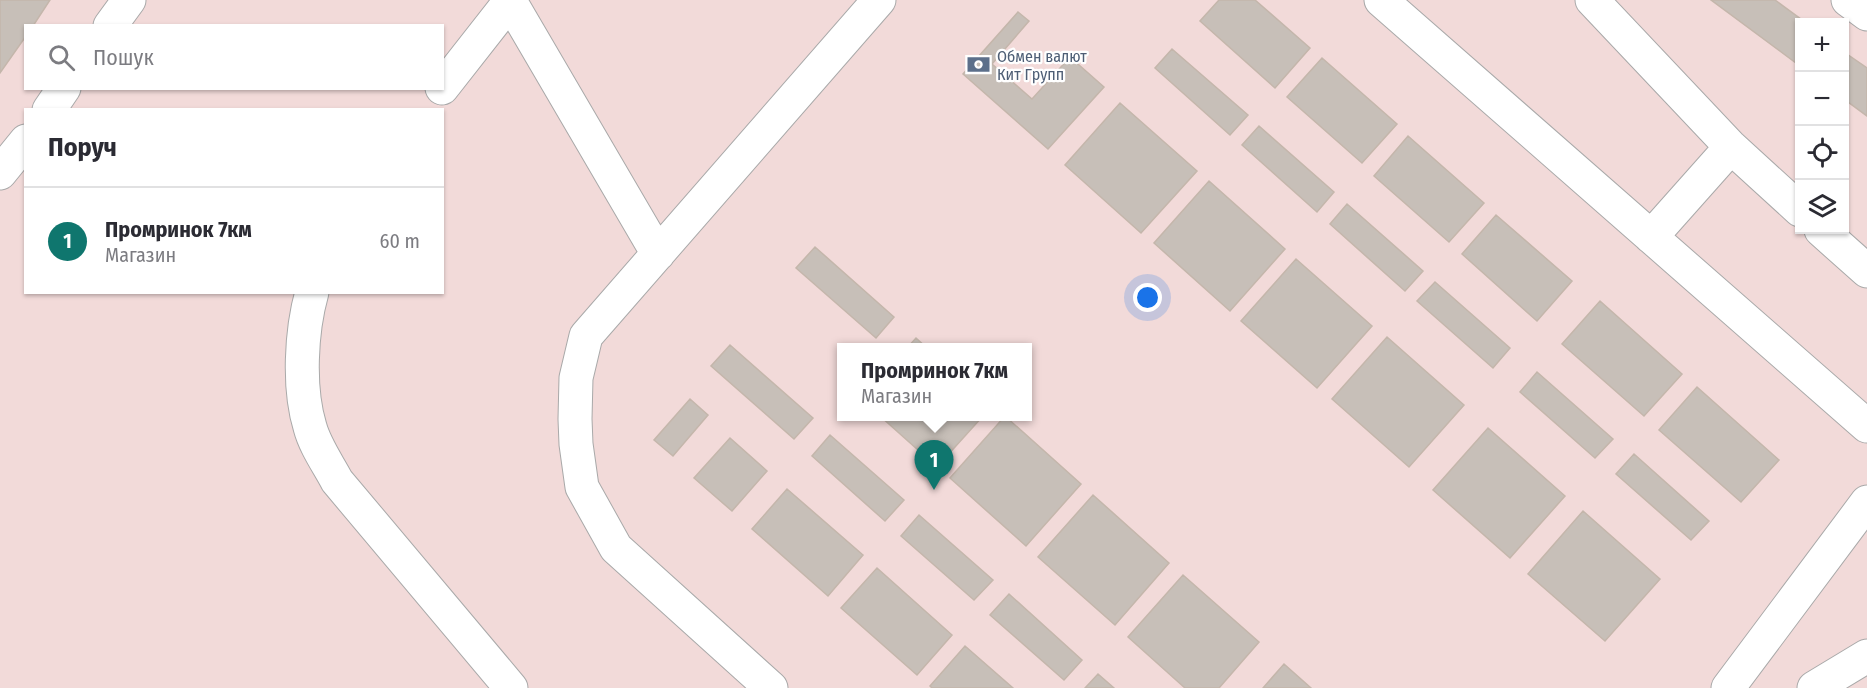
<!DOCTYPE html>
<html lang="uk">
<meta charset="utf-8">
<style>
:root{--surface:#fff;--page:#f7f7f7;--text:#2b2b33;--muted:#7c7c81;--line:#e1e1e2;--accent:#0f766e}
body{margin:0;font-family:"Fira Sans Condensed",sans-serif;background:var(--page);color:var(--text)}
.controls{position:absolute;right:18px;top:18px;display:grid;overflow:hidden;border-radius:0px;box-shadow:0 2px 4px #0004}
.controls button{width:54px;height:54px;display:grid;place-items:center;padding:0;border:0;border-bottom:2px solid var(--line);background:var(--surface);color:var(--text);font:30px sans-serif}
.you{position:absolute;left:1148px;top:298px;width:21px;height:21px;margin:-15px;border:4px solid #fff;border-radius:50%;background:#1a73e8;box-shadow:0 0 0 9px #1a73e833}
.badge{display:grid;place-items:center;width:39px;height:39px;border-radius:50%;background:var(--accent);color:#fff;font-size:20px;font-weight:700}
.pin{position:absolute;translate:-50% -50px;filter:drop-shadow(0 2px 3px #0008)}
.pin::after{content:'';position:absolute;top:32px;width:21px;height:18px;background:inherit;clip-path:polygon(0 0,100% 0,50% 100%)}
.popup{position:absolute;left:837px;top:343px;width:195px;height:78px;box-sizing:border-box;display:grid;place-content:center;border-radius:0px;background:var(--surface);filter:drop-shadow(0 2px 4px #0005);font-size:20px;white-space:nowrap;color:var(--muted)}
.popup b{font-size:22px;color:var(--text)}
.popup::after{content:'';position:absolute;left:50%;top:100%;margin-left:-12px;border:12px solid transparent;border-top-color:var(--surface)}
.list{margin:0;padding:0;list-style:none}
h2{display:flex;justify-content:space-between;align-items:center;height:78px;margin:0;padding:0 24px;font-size:26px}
h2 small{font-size:20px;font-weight:400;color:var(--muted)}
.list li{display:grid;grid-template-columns:39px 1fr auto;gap:18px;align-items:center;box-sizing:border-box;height:108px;padding:0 24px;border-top:2px solid var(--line)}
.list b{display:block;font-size:22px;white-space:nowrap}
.list p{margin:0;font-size:20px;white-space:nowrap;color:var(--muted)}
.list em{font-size:20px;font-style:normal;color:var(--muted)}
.icon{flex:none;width:33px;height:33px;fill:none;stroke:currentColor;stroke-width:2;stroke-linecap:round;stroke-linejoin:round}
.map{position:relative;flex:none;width:1867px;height:688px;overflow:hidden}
.search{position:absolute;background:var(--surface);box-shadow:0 2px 4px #0004;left:24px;top:24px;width:420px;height:66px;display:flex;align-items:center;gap:15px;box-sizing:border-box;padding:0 21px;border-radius:0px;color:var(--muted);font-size:22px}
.panel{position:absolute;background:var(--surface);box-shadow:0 2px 4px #0004;left:24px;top:108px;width:420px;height:186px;border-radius:0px}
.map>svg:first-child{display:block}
.commercial{fill:#f2dad9;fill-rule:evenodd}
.building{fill:#c7bfb8;stroke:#c4b6ab;stroke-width:1.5}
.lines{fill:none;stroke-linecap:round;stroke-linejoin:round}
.minor-casing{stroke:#a9a9a9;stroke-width:35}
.minor{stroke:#fff;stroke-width:33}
.labels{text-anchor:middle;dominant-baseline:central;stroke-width:4.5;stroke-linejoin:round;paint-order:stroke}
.service-label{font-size:16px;fill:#4e5e75;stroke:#fff;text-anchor:start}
</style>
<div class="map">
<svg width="1867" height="688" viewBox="0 0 1867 688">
<rect width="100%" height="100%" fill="#f2efe9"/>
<path class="commercial" d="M0,0H1867V688H0ZM1800,22H1844V230H1800ZM26,26H442V88H26ZM26,110H442V292H26ZM841,348H1027V416H841Z"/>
<path class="building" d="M0,0H50L33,26H26V36L0,73Z
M1219,0H1255L1310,48L1275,88L1200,21Z
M1711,0H1775L1805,22H1800V66Z
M1018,12L1029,21L992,64L1032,99L1070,57L1104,87L1048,149L963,74Z
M1172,49L1248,115L1230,135L1155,68Z
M1844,52L1867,68V116L1844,99Z
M1322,58L1397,124L1362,163L1287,97Z
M1120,103L1197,171L1141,233L1065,165Z
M1259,126L1334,192L1317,212L1242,145Z
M1408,136L1484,203L1449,242L1374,176Z
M1209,181L1285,249L1230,311L1154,243Z
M1347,204L1423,271L1405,291L1330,224Z
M1496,215L1572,281L1537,321L1462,254Z
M815,247L894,317L876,338L796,268Z
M1296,259L1372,326L1317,388L1241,321Z
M1435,282L1510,348L1493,368L1417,301Z
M1600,301L1682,374L1644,416L1562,344Z
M1387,337L1464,405L1409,467L1332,399Z
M916,338L927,348H907Z
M730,345L813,418L794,439L711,366Z
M1537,372L1613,439L1595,458L1520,392Z
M1697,387L1779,460L1741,502L1659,430Z
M690,399L708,415L673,456L654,440Z
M880,416H983L937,467Z
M1005,416L1081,484L1026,546L950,478Z
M1488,428L1565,496L1510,558L1433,490Z
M830,435L904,500L885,521L812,456Z
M730,438L767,471L732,511L694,478Z
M1634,454L1709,521L1691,540L1616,474Z
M787,489L863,555L828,596L752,529Z
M1093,495L1169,563L1115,625L1038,557Z
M1583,511L1660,579L1605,641L1528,574Z
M919,515L993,580L974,600L901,536Z
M877,568L952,635L917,675L841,608Z
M1183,575L1259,642L1219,688H1185L1128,637Z
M1009,594L1082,660L1064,680L990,615Z
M965,646L1013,688H932L930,686Z
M1284,664L1311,688H1263Z
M1098,674L1114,688H1085Z"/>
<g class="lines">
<defs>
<path id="minor" d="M1381,0L1867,426
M1592,0L1731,147L1800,210
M1848,0L1867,14
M510,1L658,254
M110,26L129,0
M442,88L511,0
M49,110L64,88
M0,173L26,141
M1821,230L1867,271
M1651,237L1731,147
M312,292C301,331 298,388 310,427C315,446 328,464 337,481L511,688
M771,688L616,548L582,487L576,444L575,419L576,378L586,336L879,0
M1728,688L1867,502
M1814,688L1867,656"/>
</defs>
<use href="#minor" class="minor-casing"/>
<use href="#minor" class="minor"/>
</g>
<defs>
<symbol id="bank-bare" viewBox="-9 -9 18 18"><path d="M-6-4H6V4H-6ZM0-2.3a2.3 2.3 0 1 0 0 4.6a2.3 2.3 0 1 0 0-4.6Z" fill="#5c6f8a" stroke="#fff" stroke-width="2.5" paint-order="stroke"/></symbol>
</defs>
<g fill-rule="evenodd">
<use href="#bank-bare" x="962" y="48" width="33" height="33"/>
</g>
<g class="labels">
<g class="service-label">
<text x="997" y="56">Обмен валют<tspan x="997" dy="18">Кит Групп</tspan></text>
</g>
</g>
</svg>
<div class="controls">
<button>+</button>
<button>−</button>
<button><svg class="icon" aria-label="locate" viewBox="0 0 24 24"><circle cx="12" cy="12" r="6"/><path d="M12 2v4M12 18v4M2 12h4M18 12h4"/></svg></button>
<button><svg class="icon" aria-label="layers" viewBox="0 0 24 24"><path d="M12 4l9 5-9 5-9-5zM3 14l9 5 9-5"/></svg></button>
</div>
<div class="you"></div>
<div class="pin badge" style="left:934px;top:490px">1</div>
<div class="popup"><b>Промринок 7км</b>Магазин</div>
<div class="search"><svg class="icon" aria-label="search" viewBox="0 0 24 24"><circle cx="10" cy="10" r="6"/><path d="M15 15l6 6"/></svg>Пошук</div>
<section class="panel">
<h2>Поруч<small></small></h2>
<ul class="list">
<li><span class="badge">1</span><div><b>Промринок 7км</b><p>Магазин</p></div><em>60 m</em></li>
</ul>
</section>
</div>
